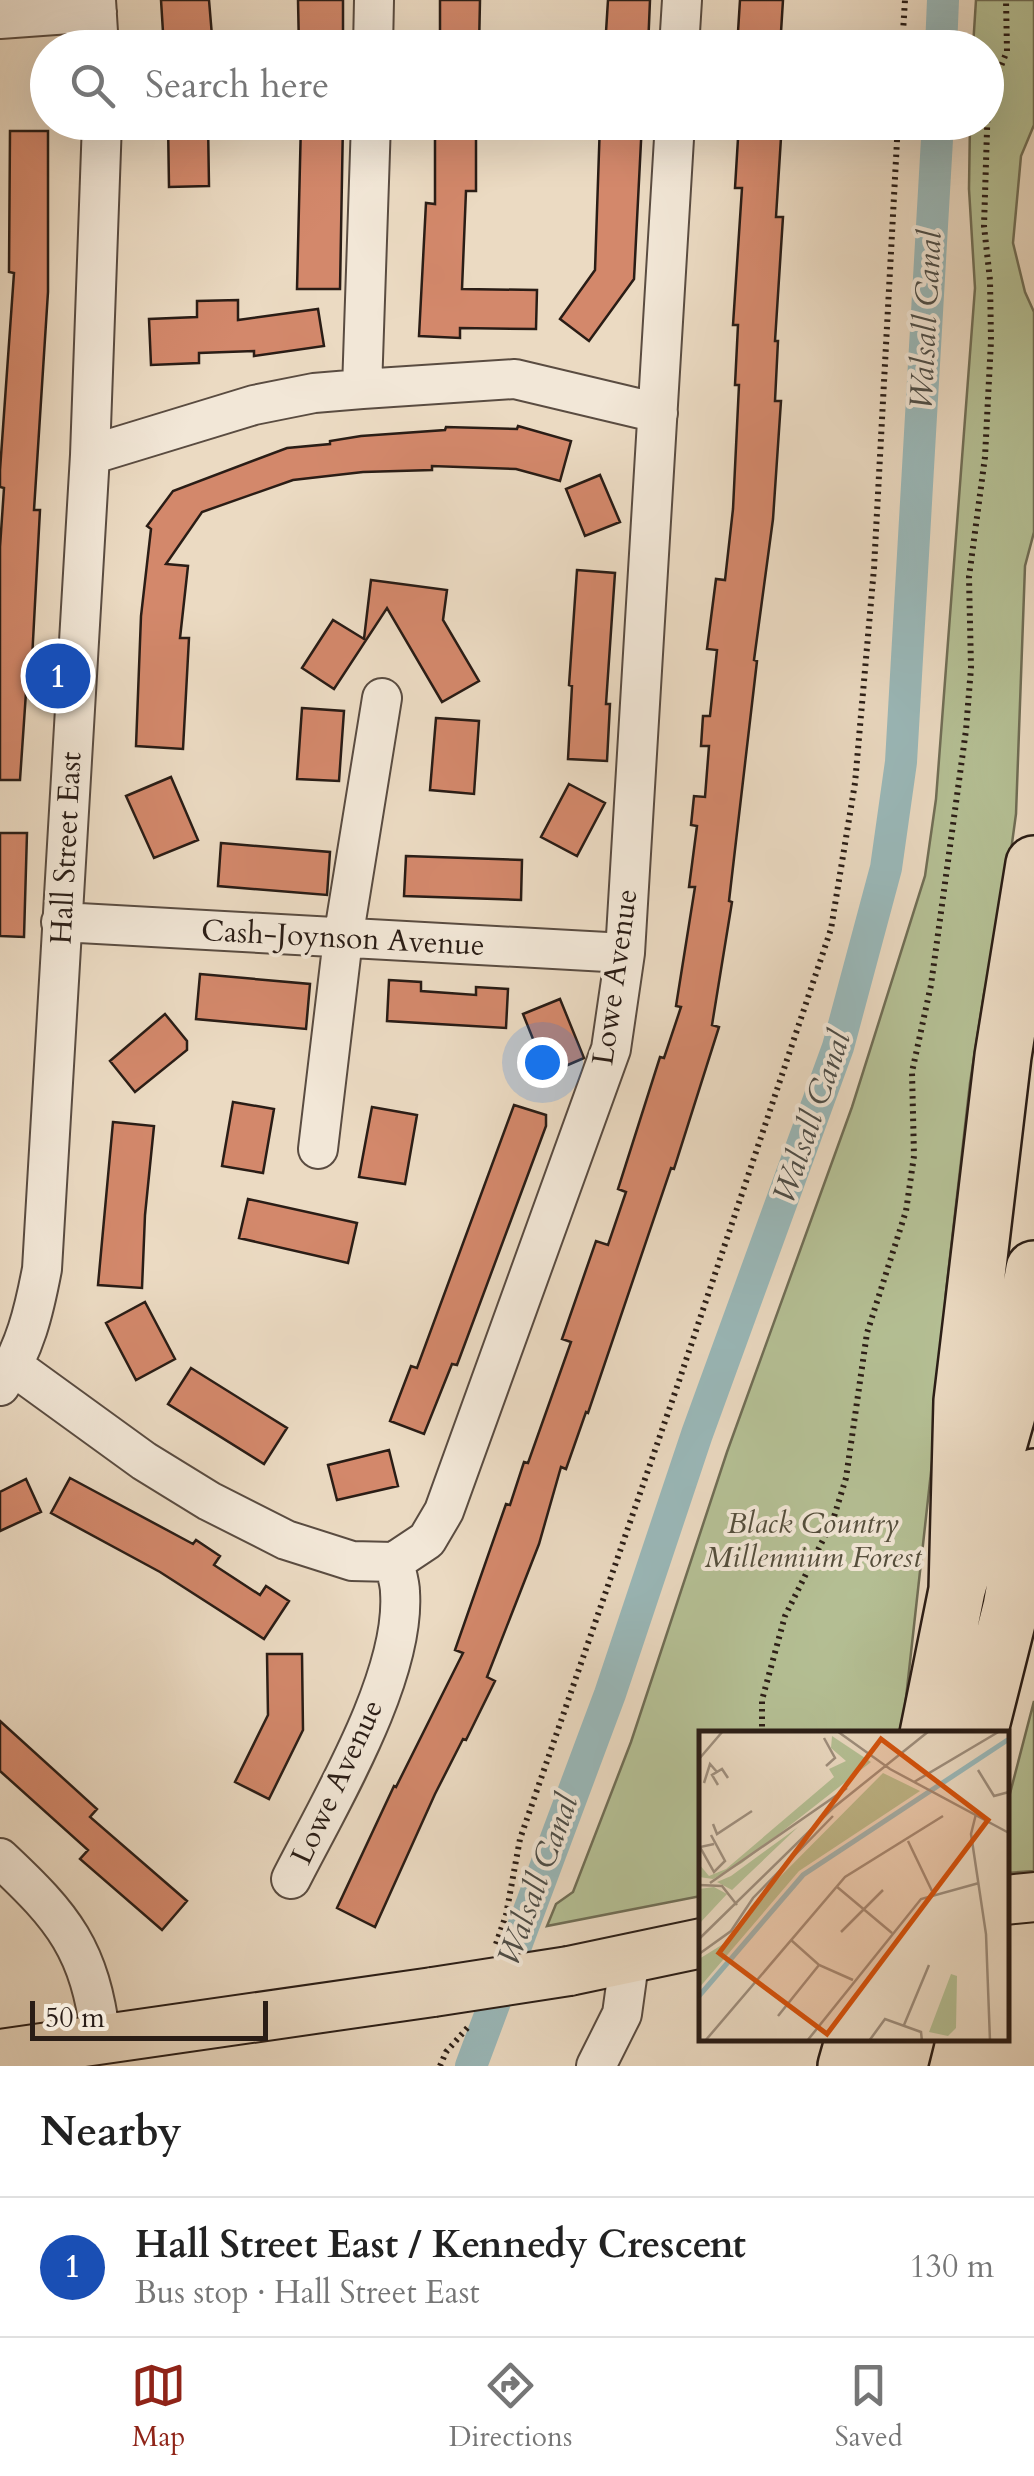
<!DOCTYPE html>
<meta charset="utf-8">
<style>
:root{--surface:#fff;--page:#f2f2f2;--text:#222;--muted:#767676;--line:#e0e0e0;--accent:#8f2418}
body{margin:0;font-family:Cardo,serif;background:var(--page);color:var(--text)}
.scale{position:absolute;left:30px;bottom:25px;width:238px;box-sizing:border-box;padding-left:10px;border:5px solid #2a1d16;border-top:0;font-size:28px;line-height:35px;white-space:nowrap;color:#2a1d16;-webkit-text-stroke:8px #f2e7d7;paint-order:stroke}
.you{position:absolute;left:542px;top:1062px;width:35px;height:35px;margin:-25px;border:8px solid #fff;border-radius:50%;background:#1a73e8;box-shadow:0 0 0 15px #1a73e833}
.badge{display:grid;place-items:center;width:65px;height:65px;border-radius:50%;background:var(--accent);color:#fff;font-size:32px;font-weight:700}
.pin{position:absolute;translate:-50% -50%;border:5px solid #fff;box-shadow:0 2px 10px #0006}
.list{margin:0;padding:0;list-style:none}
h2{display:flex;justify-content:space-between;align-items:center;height:130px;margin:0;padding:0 40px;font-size:42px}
h2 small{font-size:32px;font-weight:400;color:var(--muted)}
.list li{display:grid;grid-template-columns:65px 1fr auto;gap:30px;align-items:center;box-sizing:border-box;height:140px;padding:0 40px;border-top:2px solid var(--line)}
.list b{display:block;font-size:38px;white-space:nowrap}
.list p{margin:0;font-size:32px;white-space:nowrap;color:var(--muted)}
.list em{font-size:32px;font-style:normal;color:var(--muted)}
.icon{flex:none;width:55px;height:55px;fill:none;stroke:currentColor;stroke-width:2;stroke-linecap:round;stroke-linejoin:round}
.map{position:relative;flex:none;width:1034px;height:2066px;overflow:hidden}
.search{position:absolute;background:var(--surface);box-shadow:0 10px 40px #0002;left:30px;right:30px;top:30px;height:110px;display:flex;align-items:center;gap:25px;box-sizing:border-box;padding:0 35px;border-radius:55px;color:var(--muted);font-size:38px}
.sheet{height:270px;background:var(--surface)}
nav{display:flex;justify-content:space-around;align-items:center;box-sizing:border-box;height:140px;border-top:2px solid var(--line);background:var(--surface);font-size:28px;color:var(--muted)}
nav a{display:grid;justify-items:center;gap:5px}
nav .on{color:var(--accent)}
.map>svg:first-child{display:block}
.green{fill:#b5c095;stroke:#706e56;stroke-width:2.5}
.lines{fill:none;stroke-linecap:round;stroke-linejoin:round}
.canal{stroke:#9ab9ba;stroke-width:32}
.building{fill:#d3886b;stroke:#2a1d16;stroke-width:2.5}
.minor-casing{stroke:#5a4c41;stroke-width:42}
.major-casing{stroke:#2a1d16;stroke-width:52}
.highway-casing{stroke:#2a1d16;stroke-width:60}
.path{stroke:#2a1d16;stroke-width:6;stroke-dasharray:2.5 5;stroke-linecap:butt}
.minor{stroke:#f2e7d7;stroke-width:38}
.major{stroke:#ebdac2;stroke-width:48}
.highway{stroke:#ebdac2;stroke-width:55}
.major-bridge-casing{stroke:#2a1d16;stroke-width:52;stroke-linecap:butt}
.major-bridge{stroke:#ebdac2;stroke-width:48}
.labels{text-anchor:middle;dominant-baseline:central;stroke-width:8;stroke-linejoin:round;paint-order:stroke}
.street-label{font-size:30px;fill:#2a1d16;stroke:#f2e7d7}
.park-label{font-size:30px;font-style:italic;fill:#544e3c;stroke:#f2e7d7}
.water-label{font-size:32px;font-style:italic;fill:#4c4c47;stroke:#f2e7d7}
.inset-river{fill:none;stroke:#9ab9ba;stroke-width:5}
.inset-road{fill:none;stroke:#9e8e7d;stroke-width:2.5}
.view{fill:#d5530d;fill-opacity:0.15;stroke:#d5530d;stroke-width:5}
.inset-edge{fill:none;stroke:#2a1d16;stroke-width:5}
</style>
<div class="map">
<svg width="1034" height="2066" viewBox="0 0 1034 2066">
<rect width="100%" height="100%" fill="#ebdac2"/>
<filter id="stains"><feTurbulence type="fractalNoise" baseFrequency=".002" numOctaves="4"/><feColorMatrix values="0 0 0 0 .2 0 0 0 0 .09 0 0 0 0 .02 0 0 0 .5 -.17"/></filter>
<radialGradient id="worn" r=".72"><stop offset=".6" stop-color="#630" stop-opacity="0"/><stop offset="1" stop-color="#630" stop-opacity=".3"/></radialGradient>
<path class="green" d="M976,0H1034V125L1021,156L1013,243L1025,292L1034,312V532L1025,566L1016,814L1004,902L984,994L970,1083L946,1292L937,1418L905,1707L899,1733L702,1734L701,1896L547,1926L556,1904L573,1892L631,1742L727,1452L852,1107L925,876L936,799L975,288L969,189L970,123L986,122V48L973,47Z
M1034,1701V1871L1007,1873V1805Z"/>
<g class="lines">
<path class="canal" d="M941,48L943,0
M471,2066L610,1694L697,1434L838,1047L886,868L901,762L938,122"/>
</g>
<path class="building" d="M161,0H209L213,48H164Z
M298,0H343V48H299Z
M440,0H480L479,48H440Z
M608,0H650L648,48H605Z
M740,0H783L780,48H737Z
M168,122H208L209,186L169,187Z
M301,122H343L340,289H297Z
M435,122H476V191H466L462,289L537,290L536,329L460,328V338L419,336L426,203L435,204Z
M600,122H642L634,279L589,341L560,319L595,270Z
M739,122H782L776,217H783L775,341H778L775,401H781L773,519L754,660L757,661L729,901L732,902L712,1025L719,1027L674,1169L671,1168L588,1413L586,1412L566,1469L561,1467L539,1544L487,1677L495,1681L466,1740L463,1739L435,1794L375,1927L337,1908L394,1786L396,1787L463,1653L455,1650L506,1504L510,1505L524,1462L528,1463L571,1342L562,1339L596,1241L608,1245L626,1192L618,1189L660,1057L664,1058L681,1007L676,1006L695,887H689L697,826L691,825L694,796L705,797L709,746H701L703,716H710L717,650L707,649L716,579L725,580L733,509L739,385H735L738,325H733L742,188H735Z
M10,131H48V292L34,510H40L31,678H27L20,780H0V547L4,488L0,487V470L14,273L9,272Z
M238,300V320L318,309L324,346L254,356V351L199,353V363L151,365L149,319L197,317V301Z
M518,426L571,441L560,481L516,469L432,466V470L363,472L293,480L202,512L166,564L188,566L180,638H189L183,749L136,746L141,616L151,529L147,526L173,491L287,448L330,444V441L361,436L445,430L446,427L517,429Z
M600,475L620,522L585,536L566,489Z
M577,570L615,573L606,704H610L607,761L568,759L572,686L569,685Z
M371,580L447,590L443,620L479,681L442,702L387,608L334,689L302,668L333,620L364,639Z
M302,708L344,711L339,781L297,779Z
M436,718L479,721L474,794L430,790Z
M171,777L198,840L154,858L126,796Z
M569,784L605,803L577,856L541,837Z
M0,833H27L24,937L0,936Z
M221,843L330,852L327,895L218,886Z
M406,856L522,860L521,900L404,896Z
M200,974L310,984L306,1029L196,1019Z
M389,980L421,982V991L476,995V987L508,989L506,1028L387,1021Z
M560,999L584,1058L547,1074L523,1014Z
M165,1014L187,1041V1050L135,1092L110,1061Z
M233,1102L274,1109L263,1173L222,1166Z
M514,1105L546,1115V1126L457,1365L452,1364L424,1434L390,1421L411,1366L417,1368Z
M372,1107L417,1115L405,1184L359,1177Z
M113,1122L154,1126L145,1215L142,1288L98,1285Z
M248,1199L357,1223L348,1263L239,1238Z
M145,1302L175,1359L136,1380L106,1323Z
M191,1368L287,1428L264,1464L168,1404Z
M389,1450L398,1486L337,1500L328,1465Z
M70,1478L193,1544L196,1540L220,1556L214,1565L260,1595L266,1586L289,1601L264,1639L160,1572L51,1513Z
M26,1479L41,1512L0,1531V1492Z
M267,1654H302L303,1730L269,1799L235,1782L268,1715Z
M0,1721L97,1809L90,1817L187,1901L162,1930L80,1859L88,1850L0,1771Z"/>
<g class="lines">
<defs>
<path id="minor" d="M96,0L99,48
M0,19L97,12
M373,48L374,0
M679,48L682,0
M362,389L371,122
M90,455L254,405L314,393L362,389L515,379L658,413
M61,922L625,953
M318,1149L343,939L382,698
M13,1366L144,1461L209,1501L286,1540L352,1561L394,1562
M0,1386C25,1350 34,1311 42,1269L90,455L102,122
M0,1858C64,1918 90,1949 101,2039
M291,1879C329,1804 406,1677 400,1592C400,1582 396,1572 394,1562L427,1540L444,1511L611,1049L625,953L675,122
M596,2066L622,2014L630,1956"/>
<path id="major" d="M1006,1900L1034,1897
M569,1971L702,1943
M0,2054L433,1992"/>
<path id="highway" d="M957,1590L962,1401L1003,1056L1034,864
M928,1734L957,1590L1007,1415L1034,1269
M979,1734L1011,1607L1034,1477
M846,2066L854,2038
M899,2066L906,2038"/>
</defs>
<use href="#minor" class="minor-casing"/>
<use href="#major" class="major-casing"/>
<use href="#highway" class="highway-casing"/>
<path class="path" d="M902,48L905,0
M762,1734V1700L785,1616L833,1520L846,1478L867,1333L906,1211L914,1156L912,1072L931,985L966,730L971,668L969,577L985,457L991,341L990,280L984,226L988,99L1007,51L1006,0
M496,1944L506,1915L520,1839L678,1384L831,929L855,783L874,568L898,122
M440,2066L446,2052L468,2027"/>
<use href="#minor" class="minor"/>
<use href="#major" class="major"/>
<use href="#highway" class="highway"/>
<defs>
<path id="major-bridge" d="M433,1992L569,1971"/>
</defs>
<use href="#major-bridge" class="major-bridge-casing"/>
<use href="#major-bridge" class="major-bridge"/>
</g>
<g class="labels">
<g class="street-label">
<text transform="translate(66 848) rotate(-87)">Hall Street East</text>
<text transform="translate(343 938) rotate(3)">Cash-Joynson Avenue</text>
<text transform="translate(615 977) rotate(-82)">Lowe Avenue</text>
<text transform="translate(337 1782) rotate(-65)">Lowe Avenue</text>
</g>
<g class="park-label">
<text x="813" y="1523">Black Country<tspan x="813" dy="34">Millennium Forest</tspan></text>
</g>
<g class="water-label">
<text transform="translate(926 320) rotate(-87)">Walsall Canal</text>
<text transform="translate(812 1117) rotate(-71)">Walsall Canal</text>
<text transform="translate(538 1880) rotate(-70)">Walsall Canal</text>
</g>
</g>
<g transform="translate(699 1731)">
<rect width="310" height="310" fill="#ebdac2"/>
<path d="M133,5L172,31L43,132L14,148L0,146V133L10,145L27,138L135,46L130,38L147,30L132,17ZM184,42L221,60L100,140L0,257V228L34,207L52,175ZM99,96L33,159L18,151L32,145ZM15,156L28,163L0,193V158ZM252,243L258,245L257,297L249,305L230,301Z" fill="#b5c095"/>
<path class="inset-river" d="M0,265L104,144L310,8"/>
<path class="inset-road" d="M138,0L191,38L310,102M125,7L136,27L127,35M0,28L24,0M279,39L295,65L310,61M215,51L301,0M5,52L11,33L18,41M19,54L13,44L23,38L29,47M277,83L272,103L287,203L291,310M14,93L18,103L53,80M12,104L26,130L15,141L1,116L15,113M209,110L233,160M11,152L148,57M0,154L23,155L38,174M137,155L193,202M142,201L184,159M0,208L134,77L230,0M92,209L120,234L154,249M0,223L32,200L54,167L134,85M79,285L120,234M205,294L230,234M6,310L146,146L244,85M108,310L222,168L280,152M170,310L186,288L222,301L223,310"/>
<path class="view" d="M182,8L289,89L128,303L20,222Z"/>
<rect width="310" height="310" class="inset-edge"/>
</g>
<rect width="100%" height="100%" filter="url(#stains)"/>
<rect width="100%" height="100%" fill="url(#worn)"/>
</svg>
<div class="scale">50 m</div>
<div class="you"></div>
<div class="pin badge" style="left:58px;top:676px;background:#1a4fb4">1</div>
<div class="search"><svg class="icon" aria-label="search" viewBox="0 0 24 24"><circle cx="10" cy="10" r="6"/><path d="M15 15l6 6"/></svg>Search here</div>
</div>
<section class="sheet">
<h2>Nearby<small></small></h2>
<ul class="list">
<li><span class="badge" style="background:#1a4fb4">1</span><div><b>Hall Street East / Kennedy Crescent</b><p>Bus stop · Hall Street East</p></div><em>130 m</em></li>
</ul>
</section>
<nav>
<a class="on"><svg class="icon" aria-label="map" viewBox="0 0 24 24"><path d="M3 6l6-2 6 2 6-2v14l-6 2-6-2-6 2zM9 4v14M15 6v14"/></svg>Map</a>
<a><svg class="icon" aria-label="directions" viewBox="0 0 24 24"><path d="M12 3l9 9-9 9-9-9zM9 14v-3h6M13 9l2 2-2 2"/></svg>Directions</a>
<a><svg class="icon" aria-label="saved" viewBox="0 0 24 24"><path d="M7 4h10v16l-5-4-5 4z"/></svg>Saved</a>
</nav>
